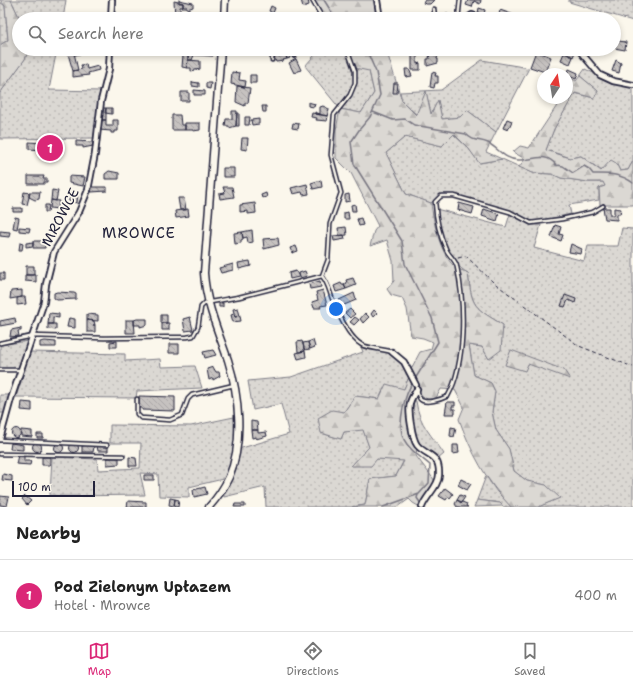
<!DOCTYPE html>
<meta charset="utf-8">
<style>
:root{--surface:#fff;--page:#f2f2f2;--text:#222;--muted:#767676;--line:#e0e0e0;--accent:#db2777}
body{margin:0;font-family:"Shantell Sans",sans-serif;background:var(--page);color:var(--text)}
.compass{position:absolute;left:537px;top:68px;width:36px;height:36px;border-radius:50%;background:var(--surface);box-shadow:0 2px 6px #0003;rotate:12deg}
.scale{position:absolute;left:12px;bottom:10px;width:83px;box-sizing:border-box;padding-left:4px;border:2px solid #22223b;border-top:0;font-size:11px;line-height:14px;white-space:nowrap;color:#22223b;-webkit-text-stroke:3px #fbf7ec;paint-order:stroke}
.you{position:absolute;left:336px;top:309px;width:14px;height:14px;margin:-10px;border:3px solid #fff;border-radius:50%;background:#1a73e8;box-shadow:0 0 0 6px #1a73e833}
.badge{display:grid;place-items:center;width:26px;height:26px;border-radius:50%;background:var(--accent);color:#fff;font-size:13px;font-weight:700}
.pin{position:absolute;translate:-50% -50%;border:2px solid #fff;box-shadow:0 1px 4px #0006}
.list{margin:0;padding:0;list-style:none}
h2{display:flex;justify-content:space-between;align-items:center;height:52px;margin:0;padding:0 16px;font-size:17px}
h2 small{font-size:13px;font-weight:400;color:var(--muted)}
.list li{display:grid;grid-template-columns:26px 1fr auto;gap:12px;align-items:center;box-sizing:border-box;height:72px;padding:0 16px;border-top:1px solid var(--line)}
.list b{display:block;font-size:15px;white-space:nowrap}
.list p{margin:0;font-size:13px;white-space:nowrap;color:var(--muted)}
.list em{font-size:13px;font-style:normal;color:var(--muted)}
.icon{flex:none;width:22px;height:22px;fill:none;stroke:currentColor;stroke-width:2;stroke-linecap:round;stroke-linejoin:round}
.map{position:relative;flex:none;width:633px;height:507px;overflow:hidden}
.search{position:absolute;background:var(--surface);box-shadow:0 2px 6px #0003;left:12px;right:12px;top:12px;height:44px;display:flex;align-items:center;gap:10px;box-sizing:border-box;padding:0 14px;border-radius:22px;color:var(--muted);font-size:15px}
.sheet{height:124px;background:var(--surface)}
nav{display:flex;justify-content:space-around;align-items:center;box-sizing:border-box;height:56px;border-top:1px solid var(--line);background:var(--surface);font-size:11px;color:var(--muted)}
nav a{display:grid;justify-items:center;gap:2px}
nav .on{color:var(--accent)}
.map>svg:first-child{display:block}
.grass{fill:url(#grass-dots);stroke:#7e7d87}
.forest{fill:url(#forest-firs);stroke:#7e7d87}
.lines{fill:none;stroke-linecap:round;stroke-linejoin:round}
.stream{stroke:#787681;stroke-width:1.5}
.building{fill:url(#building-back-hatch);stroke:#22223b}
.lane-casing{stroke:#22223b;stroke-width:5.5}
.street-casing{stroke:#22223b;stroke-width:8}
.secondary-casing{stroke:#22223b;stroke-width:9}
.path{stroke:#22223b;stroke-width:1;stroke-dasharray:4 3;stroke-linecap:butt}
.lane{stroke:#fbf7ec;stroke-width:2.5}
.street{stroke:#fbf7ec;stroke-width:4.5}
.secondary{stroke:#fbf7ec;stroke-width:6}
.labels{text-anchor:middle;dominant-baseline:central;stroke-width:3.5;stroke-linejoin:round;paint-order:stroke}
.street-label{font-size:14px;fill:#22223b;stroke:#fbf7ec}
.neighbourhood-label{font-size:15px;letter-spacing:1px;fill:#22223b;stroke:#fbf7ec}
</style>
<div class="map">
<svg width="633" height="507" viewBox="0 0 633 507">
<defs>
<pattern id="grass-dots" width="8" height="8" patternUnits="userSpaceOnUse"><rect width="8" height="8" fill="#dbd8d3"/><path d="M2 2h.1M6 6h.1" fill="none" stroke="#bcb9b6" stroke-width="1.8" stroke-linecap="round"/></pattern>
<pattern id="forest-firs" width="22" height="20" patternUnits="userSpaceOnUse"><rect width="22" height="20" fill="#dbd8d3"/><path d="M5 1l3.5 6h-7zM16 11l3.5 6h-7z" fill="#bcb9b6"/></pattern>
<pattern id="building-back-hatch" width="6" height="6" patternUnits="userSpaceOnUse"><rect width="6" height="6" fill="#c6c2c0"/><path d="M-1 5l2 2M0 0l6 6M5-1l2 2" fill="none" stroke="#aaa6a6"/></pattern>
</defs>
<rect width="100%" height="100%" fill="#fbf7ec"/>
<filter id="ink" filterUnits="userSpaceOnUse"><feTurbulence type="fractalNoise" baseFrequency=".025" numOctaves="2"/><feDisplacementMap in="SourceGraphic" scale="8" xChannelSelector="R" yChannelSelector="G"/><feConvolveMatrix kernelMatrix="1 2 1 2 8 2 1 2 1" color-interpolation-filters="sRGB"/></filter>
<g filter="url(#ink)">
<path class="grass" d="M11,0H66L63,19H20Z
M569,0H633V21L569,2Z
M0,2L5,6L8,40L0,45Z
M29,49H57L49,90L102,91L95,138L0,139V93L25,59Z
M320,49H332L339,54L340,49H348L369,71L374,93L361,113L340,109L305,66Z
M482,60L529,68L496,132L467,110L460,117L442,119L438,101L431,114L426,92L417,115L402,101L400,92L441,90Z
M585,69L617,84L633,87V161L628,170L620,171L616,163L602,171L581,156L571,158L546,150L554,129L575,93L594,98L598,91L580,76Z
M453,134L469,149L480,163L502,159L533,173L552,174L561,178L588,182H604L605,186L599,188V200L569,205L571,214L539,221H529L502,208L448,194L441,195L431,203L406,194L386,153L405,137L442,146Z
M436,209L506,227L510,214L531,225H541L534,248L584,261L588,246H618L622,228L633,229V507H538L559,498L546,485L527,481L514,471L509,449L496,430L492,412L495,391L491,383L474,375L469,345L482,347L489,359L503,325C474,307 472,308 468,273C447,262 440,231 436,209Z
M28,341L25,351L30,352L125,354V361L160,359L161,367L195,366L202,388L137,391L136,398L16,397L25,369L0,370V345Z
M361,347C388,350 397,350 409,377L404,389L379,399L355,396L344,412L321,433L341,439L344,432L363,429L369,447L351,466L377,459L404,460L396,476L370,479L365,505L352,507H266L265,487L224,497L223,479L189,487V497L159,496L158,474L140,473L145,495L66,496L50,495L52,457L97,459L98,470L140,468L141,443H110V425L191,426L234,417L235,450L289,434L281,404L253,410L248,381L291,377L363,352Z
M0,395H10L5,413H0Z
M413,400L416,401C419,425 432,435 444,454L438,459C434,452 427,450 421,445C412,436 410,412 413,400Z
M486,476L497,492L512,507H503L500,503L477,500Z"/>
<path class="forest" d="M0,0H11L20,19L19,49H29L25,59L0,93V45L8,40L5,6Z
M314,0H375L376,19H324Z
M348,49H386L402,101L416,115L426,91L431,114L438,100L442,119L460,117L467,110L496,132L486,152L502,159L479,163L469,149L454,134L442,146L405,137L386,153L406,194L431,203C433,220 440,254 454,266C457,269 464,271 468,273C472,308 474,307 503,325L501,350L489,359L482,347L469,345L474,375L491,383L495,392L492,412L496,430L509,449L514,471L527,481L546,485L560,498L538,507H511C486,481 471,452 459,419L464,407L455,390L441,389L436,398L428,399L422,397L411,369L420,352L431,349L433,342L423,338L411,336L407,309L402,298L391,295L387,289L394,281L393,261L387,240L370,246L374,231L378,226L351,173L336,158V130L340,109L361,113L374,93L369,71L355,68Z
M567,76L576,81L580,76L598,91L594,98L575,93L554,129L546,150L570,158L581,156L601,171L611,160L616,163L620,171L628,170L633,161V205H600L599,188L605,186L603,182H588L561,178L552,174L533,173L519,167L525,159L513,152L520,146L529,148L562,98H567Z
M511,350L564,370L570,379L528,364L525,371L505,365Z
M409,377L415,389L409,404L417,447L416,456L435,481L420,507L413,503L409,499L398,507H352L365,505L370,479L396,476L404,461L377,459L371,466H351L369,447L363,430L344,432L341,439L321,433L318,418L332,410L344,412L355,396L379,399L386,384L404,389Z
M477,500L500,503L503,506L474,507Z"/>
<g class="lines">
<path class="stream" d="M324,0L336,19
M366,49L376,72L380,95L370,117L359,130L351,142L354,164L402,241L405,264L432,318L438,342L415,379
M373,112L393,120L405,119L414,125L466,134C473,142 479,139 488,143C498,148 505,160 518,160C532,161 546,151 556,165L563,166L573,173L584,166L589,169L593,174C608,174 620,173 633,183
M418,495L417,498L421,504
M383,507L419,494L429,483L430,465C407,446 396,441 403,408C405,398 407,391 413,382"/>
</g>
<path class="building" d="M179,0L193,3V7L187,9V7H183V3H179Z
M301,0H308L309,5L303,7Z
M425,0H434L430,4H426L423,3Z
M468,0H481L480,4L474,1L472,7L466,5Z
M174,1L183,3V7H180V16H175Z
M271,6L275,8L273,13L269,11Z
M479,8L485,10L484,14L478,13Z
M500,10L517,16L516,19H508L505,17L504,19H498Z
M270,14H278V17L270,19Z
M446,14H448V17L453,18V19H445Z
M101,15L102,19H88V18Z
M618,41L626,42L625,50L614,48V43H618Z
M83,49H89L90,52L75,55L74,52Z
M189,49L213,50V56L194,55L192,60H188Z
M279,49L287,50L290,58L287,59L286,55L281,56Z
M457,49H469L473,50L472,54L456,51Z
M564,49L575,52L573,57L563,52Z
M436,50H439L437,59H438V63L427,66V59H429L430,52Z
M536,51L551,57L545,72L530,67Z
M74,53L78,70L73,71L68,54Z
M564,53L573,57L570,64L561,60Z
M183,55H188L187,68L182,67Z
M286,55L287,59L283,60L284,61L276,62L274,57Z
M412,55H417V64L420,63V70H412Z
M296,59L301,70L294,73L289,63Z
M188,60L200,61V69L191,71V68H187Z
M616,60L621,63L619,73L612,71Z
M86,64L87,69L98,66L99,70L88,73L89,75L73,77V71L82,69L81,65Z
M405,69H409L412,76L406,77Z
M569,69L578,73L576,79L567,75Z
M232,72L240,73L239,80L246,81L245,87L231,84Z
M432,72L436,73L435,76H438V83H435L434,88L430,87Z
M250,75H256V83H250Z
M192,82L199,83V87L192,86Z
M206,83H211L210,89L206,88Z
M394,83H398L397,93H393Z
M237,86L250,88L248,103H245V106L236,102Z
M194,90L205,91V95H194Z
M181,92H189V101H181Z
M308,102L315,104L314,107L308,106Z
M262,106H266V112H263Z
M323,106L329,109L327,116L315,114V112L320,114V107Z
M101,108H106V120H101Z
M106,108H112V114L105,113Z
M232,111H237L236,126L229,128V126H225L226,119H232Z
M237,113H239V126H236Z
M312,113L328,116L327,121L316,120L317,118L311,117Z
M172,115H180L181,125H185V130H172Z
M245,117H250L249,125H245Z
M259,119V124L252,125L251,120Z
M507,119L512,121L508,130L503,128Z
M101,120H106V126H113V120H118V131H114V133H111V131L99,130Z
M185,123H200V130L193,131V130H185Z
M293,123L299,124L298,129L292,128Z
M242,138H248L247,150L241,149Z
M76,141L93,142V146L83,148V146H76Z
M29,142L43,143L42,150L29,149Z
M43,143L58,146L57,154L42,150Z
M223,168H234V177H223Z
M109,171L119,173V179H105V174Z
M28,176H44L43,179H47V182H44V184H28Z
M69,176L85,177L83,186L69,183Z
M321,180L322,187L313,189L311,183Z
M307,184L309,194L303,195L302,192L293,194L291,188Z
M91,187H107V191L91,192Z
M223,187H232L234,197L220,199L219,194L225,193Z
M52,190L58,191L56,201L51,200Z
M24,192L30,193L27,205L22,204Z
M29,192H40L39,199L35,200L29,197Z
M266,193L267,197L262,198L261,195Z
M68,194H78L77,203L69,201Z
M349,194L350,201L345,202V195Z
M178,198H184L186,210H180Z
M51,200L59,201L58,209L50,208Z
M255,203L256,213L248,214V211L240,212V205Z
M459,203L474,207L472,214L458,210Z
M355,204L356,211H352L351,205Z
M45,205H49L48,212H45Z
M13,208H22V212H13Z
M603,208H610V215H614V208L621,209L620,214H617V220L605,219Z
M188,209L189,216L176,218L175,211Z
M484,209L499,214L497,221L482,216Z
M348,212L349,219H344V213Z
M15,217L19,218L17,229L13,228Z
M361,218L363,225L359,226L357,219Z
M555,225L561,227L559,234L563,235L561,241L551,237Z
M19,227L30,228L29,232L19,231Z
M346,227L347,235L337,236L339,235L338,228Z
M252,230L253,242L248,243L247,237L243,238L242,232Z
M0,231L10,232L9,237L0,236Z
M242,232L243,239L241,240V243L235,244L234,233Z
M344,235L345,239L334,241L333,236Z
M278,238L279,245L264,249L263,239Z
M33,241H45V248H33Z
M33,242V246L26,247V243Z
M20,243L23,244L22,250H19Z
M571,244L582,249L581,254L569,252Z
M296,246L298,251L292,253L290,248Z
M250,261L251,266L239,269L238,263Z
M233,264V270L221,273L219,268Z
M26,266H34V275H26Z
M296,271L299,277L290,279L289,273Z
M305,271L307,276L300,278L299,273Z
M0,273H4V280H0Z
M25,275H36V282L25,281Z
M353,278L356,285L346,289L344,285L347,283L346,280Z
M320,281L321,287L310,289L309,284Z
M341,283L342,285H344L346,289L336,292L334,286Z
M22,290V297L10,299L11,291Z
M323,290L327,305L320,306L321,308H314L312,302L318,300L316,292Z
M57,292L74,293L76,294V299L57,300L54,298V293Z
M354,293L356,300L342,306L339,300Z
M565,295L576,299L575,303L568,300L565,307L561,306Z
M22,297H25L26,304L17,305V298Z
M219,303H223V307H219Z
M238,308L240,316L235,317L233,309Z
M350,309L355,314L350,318L345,313Z
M374,310L377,313L373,317L371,314Z
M49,313L59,314V318L53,317V324H48Z
M365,313L369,317L363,323L360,319Z
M87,314L98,315V321L87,320Z
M234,314L235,317L240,316L241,321L233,322L231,315Z
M161,315H167V323H161Z
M190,317L193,330L185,331L183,319Z
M355,317L359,320L354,325L350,322Z
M15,318L16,323L0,326V321Z
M69,318L75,319V328L67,327Z
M137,319H147V325L140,327V325H134V320Z
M87,320L94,321L95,325H93H95V332H87Z
M126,320H134L135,333H126Z
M162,323H169V330H162Z
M48,324H56V330L48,329Z
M21,328V331H18L19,336L10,337L11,330Z
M313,340L315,347L310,349L308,342Z
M45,341L56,342V347H40V342Z
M117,341V347H110V342Z
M302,341L305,351L298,352L297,342Z
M308,342L310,349L304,350L303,343Z
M169,344H179V353H169Z
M213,350L216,355L205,358L203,352Z
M305,351L306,357L298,359L296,353Z
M213,367L216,372H219L220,376L213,380V378L209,380L207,369Z
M139,396L175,397V411L142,410V408H139Z
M22,402L32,403V411L21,410Z
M447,402H455V406H452V409H455V414H445Z
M251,421L257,422L258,430H251Z
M451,427L456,428L454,437L450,436Z
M11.5 433a4.5 4.5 0 1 1 9 0a4.5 4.5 0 1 1-9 0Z
M21,430L32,431V437L21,436Z
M251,430H258V433L266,432L267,436L256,439V437L252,438Z
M37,434H43V438H37Z
M32.5 447a4.5 4.5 0 1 1 9 0a4.5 4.5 0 1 1-9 0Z
M11,443L23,445V450L10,449Z
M69.5 448a4.5 4.5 0 1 1 9 0a4.5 4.5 0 1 1-9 0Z
M54.5 448a4.5 4.5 0 1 1 9 0a4.5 4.5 0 1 1-9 0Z
M91,445L94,447L93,452H82V446Z
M105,445L108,447V451H98L97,446Z
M453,445H458L459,453L453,454Z
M18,455L24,456V461H31L30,465L16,464Z
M42,457H50V465H42Z
M129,457L136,458L137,466H129Z
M107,458H119V464L107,465Z
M3,474L12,476V481L2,480Z
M144,475H154V480H144Z
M461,479L471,484L467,490L458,485Z
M205,487L207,494L194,497L193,490Z
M445,488L453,494L450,498L448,497L446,500L439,496Z
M460,495L465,497L461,503L457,500Z
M0,496L9,497L7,506L0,505Z
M25,496L31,501L27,505L22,499Z
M170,498L175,499L174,506L169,505Z
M175,499L179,500L178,507H174Z
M457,500L467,504L466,506L468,507H457L455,504Z
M128,501L146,502V507H127Z
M235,504H245V507H234Z"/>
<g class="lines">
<defs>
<path id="lane" d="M312,0L323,19
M434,9L435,19
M458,19L460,0
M290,49L294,56
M272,60L273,49
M322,276L328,260L330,224L341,193L331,155L334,115L350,95L355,83V71L347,49
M0,343L33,336L104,338L187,337L193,336L198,327L201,307L205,303L239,297L322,276C328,283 329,290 332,298C338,313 348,337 362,345C367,348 384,349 392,352
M0,370H21
M417,389C418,392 418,396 420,399C425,405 442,399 448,396C466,363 465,304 457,267C456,260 448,255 446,249C439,234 436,218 435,202L441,196H454L510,212L531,223L562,219L593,212L603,206
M137,399V414L141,418L170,420L182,415L188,399L192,395L234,385
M0,440L107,445
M0,454L123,456"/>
<path id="street" d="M377,0L380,19
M111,19L112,0
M466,19L472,15L483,19
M407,49H422
M578,49L600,75L613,81L633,85
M392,352L404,362L416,385
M417,389C415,393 411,398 410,403C408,411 412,438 417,445C427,457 440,453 439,475C439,486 426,496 422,507
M0,439L11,399L44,302L46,284L54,252L79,212L88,190L95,154L101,101L109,69L110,49"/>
<path id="secondary" d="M224,19L225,0
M209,507C217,498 224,488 229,477C244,442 239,395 228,360C218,331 206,304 204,273L221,49"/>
</defs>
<use href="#lane" class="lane-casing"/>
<use href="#street" class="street-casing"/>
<use href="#secondary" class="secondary-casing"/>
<path class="path" d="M438,16L453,18
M458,258L466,256L493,282L579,346L633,367"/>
<use href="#lane" class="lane"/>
<use href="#street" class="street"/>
<use href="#secondary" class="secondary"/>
</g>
</g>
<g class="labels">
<g class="street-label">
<text transform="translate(60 217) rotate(-62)">MROWCE</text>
</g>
<g class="neighbourhood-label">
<text x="139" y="233">MROWCE</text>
</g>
</g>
</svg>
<svg class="compass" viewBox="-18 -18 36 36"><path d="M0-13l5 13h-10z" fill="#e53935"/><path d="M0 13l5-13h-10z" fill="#767676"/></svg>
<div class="scale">100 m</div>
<div class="you"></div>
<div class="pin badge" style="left:50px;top:148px">1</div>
<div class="search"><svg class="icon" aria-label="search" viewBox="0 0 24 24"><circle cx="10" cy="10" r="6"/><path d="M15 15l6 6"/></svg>Search here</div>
</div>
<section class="sheet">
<h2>Nearby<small></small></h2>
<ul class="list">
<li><span class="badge">1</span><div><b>Pod Zielonym Upłazem</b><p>Hotel · Mrowce</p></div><em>400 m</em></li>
</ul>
</section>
<nav>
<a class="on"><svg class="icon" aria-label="map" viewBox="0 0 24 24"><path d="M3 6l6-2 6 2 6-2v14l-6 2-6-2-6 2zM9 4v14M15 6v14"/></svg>Map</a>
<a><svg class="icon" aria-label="directions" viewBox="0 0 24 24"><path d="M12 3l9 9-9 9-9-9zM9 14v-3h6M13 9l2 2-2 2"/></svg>Directions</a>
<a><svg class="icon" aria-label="saved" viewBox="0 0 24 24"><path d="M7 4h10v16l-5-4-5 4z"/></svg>Saved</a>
</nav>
